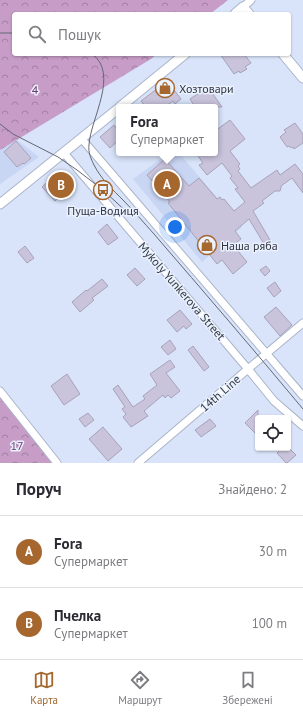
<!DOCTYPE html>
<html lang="uk">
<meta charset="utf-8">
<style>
:root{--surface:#fff;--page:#f2f2f3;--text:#2b2b33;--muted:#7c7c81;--line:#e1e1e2;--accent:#a5672d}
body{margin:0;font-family:"PT Sans",sans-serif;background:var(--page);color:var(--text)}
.controls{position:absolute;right:12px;bottom:12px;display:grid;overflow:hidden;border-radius:4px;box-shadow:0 1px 3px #0004}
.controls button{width:36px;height:36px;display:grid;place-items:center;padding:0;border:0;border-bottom:1px solid var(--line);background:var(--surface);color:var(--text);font:20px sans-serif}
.you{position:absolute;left:175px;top:227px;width:14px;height:14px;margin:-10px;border:3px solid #fff;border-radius:50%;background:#1a73e8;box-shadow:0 0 0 6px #1a73e833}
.badge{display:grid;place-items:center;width:26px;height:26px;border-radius:50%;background:var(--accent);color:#fff;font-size:13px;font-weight:700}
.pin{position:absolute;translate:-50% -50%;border:2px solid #fff;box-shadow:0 1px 4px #0006}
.popup{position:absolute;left:116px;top:104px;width:102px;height:52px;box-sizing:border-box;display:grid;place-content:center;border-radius:4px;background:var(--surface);filter:drop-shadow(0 1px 3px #0005);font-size:13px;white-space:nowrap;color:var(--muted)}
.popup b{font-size:15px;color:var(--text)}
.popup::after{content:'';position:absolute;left:50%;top:100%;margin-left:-8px;border:8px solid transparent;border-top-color:var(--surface)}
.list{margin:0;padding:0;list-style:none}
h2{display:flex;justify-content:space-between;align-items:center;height:52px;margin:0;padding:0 16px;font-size:17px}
h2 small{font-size:13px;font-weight:400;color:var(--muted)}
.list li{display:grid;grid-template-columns:26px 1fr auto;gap:12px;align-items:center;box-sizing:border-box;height:72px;padding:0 16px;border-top:1px solid var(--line)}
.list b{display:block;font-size:15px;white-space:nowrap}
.list p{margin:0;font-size:13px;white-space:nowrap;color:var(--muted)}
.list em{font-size:13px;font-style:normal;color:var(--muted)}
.icon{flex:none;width:22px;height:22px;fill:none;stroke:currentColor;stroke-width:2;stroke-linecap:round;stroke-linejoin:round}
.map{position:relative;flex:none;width:303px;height:463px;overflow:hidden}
.search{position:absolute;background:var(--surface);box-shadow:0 1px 3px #0004;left:12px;right:12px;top:12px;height:44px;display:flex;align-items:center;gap:10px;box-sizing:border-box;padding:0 14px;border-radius:4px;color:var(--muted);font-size:15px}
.sheet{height:196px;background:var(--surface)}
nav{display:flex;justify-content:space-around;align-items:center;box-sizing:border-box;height:56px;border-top:1px solid var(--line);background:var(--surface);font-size:11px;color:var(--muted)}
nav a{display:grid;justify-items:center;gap:2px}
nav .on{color:var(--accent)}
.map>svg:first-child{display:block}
.built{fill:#c9d6f3}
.forest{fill:url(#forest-crowns)}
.building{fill:#c9c4dc;stroke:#a7a2b9}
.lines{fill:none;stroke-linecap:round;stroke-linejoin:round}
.minor-casing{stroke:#aab4ca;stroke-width:9}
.tertiary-casing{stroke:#aab4ca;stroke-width:11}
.minor{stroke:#fff;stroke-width:7}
.tertiary{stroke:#fff;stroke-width:9}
.tram{stroke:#626875;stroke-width:1}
.labels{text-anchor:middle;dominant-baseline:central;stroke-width:3;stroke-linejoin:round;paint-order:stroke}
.poi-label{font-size:12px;fill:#32363f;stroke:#eaf1ff;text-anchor:start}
.park-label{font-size:12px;fill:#6b366b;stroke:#eaf1ff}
.street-label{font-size:12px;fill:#32363f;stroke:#eaf1ff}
</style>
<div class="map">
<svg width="303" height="463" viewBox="0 0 303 463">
<defs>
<pattern id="forest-crowns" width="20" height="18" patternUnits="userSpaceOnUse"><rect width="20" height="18" fill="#c79dc7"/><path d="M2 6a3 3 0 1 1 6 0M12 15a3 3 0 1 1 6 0" fill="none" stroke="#a281a3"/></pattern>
</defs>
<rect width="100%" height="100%" fill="#d9e4fa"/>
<path class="built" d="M17,140L39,157L0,184V150Z
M169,153H179L242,227L202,262L133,179Z"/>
<path class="forest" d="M0,0H228L210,14H14V54H157L151,59L0,150Z
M0,394L53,463H0Z"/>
<path class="building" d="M220,54H244L251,63L245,67L247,69L240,73L239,71L234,74Z
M167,81L181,99L175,104L173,101L165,107H146L141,101Z
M208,87L222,107H195L190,99Z
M230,120L245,139L230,151L240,164L238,166L240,169L238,171L251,188L277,170L280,175L295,164L303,174V193L292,178L281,186V188L280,191H275L262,201L264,203L253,211L270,240L264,244L249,219L235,231L241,239L233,245L247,262L233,274L222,260L217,264L168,203L170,202L147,175L165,159L189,186L199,178L217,199L220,197L222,200L224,199L234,211L245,202L235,189L238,188L230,178L232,176L222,163L207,175L199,165L203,163L198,156L202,153H215V131Z
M295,123L303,134V143L294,149L293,147L291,148L289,146L287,147L280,137L286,132L284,130Z
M114,125L119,132V140L110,148L100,137Z
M16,141L31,158L24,164L23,163L17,167L4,152Z
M61,170L73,184L55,201L42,187Z
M107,224L118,238L108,245L98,232Z
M25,246L34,258L27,263L18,252Z
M266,266L270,271L265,276L260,270Z
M135,268L145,279L137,286L127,275Z
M102,279L108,286L92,298L94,300L80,312L72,302L86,290L87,291Z
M275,282L281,291L274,297L267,288Z
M276,307L292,325L280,336L264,317Z
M180,310L192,324L186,329L184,326L177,332L167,320Z
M170,340L176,349L168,355L161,347Z
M193,346L209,367L204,371L188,350Z
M170,360L175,367L166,373L180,391L171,398L168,395L165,398L163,395L144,411L148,416L131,427L123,417L126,414L122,409L125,407L113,389L118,385L133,407L145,399L143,396L157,385L150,374Z
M67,374L80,394L64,405L51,386Z
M258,410V436L245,423Z
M88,413L94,420L85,427L79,419Z
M210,419L216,426L201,437L195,430Z
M103,427L122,449L108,461L89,439Z
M282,448H289L296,455L287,463H286L277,453Z"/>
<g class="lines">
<defs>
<path id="minor" d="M243,7L251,0
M81,138L303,396
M64,153L248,369L274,401L303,426
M0,391L57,463
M138,463L248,369L303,323"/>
<path id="tertiary" d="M235,14L243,7L249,14
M283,54L303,78
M120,107L185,54
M0,204L119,108"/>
</defs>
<use href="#minor" class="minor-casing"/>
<use href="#tertiary" class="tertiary-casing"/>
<use href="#minor" class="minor"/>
<use href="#tertiary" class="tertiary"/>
<path class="tram" d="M0,33H14
M92,54C120,73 90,120 89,145C88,152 91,159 94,165C101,179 113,190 123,200C134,211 144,223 154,234C204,292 254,350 303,409
M0,124L13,134L58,157L77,170L103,190L130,215"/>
</g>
<defs>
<symbol id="shop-ring" viewBox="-11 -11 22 22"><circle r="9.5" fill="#eaf1ff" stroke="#a5672d" stroke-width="1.5"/><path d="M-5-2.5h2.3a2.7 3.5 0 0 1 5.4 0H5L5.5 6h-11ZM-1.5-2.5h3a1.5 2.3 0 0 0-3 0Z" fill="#a5672d"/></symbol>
<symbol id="bus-ring" viewBox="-11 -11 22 22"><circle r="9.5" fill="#eaf1ff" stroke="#a5672d" stroke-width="1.5"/><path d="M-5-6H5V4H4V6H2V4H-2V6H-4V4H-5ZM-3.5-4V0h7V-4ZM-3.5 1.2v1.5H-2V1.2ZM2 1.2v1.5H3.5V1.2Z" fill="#a5672d"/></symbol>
</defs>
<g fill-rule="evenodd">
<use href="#shop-ring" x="154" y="77" width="22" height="22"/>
<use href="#bus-ring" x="92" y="179" width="22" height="22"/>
<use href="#shop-ring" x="196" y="234" width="22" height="22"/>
</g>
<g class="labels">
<g class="poi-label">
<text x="179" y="88">Хозтовари</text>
<text x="103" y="210" text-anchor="middle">Пуща-Водиця</text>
<text x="221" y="245">Наша ряба</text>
</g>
<g class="park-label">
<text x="35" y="89">4</text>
<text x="17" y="445">17</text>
</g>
<g class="street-label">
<text transform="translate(182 291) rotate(49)">Mykoly Yunkerova Street</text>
<text transform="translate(220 393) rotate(-41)">14th Line</text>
</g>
</g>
</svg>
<div class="controls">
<button><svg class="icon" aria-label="locate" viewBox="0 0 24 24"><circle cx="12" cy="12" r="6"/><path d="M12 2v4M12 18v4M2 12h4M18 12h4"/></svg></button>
</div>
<div class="you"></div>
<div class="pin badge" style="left:167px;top:184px">A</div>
<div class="popup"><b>Fora</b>Супермаркет</div>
<div class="pin badge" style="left:61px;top:185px">B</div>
<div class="search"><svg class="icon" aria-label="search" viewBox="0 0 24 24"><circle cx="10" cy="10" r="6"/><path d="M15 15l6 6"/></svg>Пошук</div>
</div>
<section class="sheet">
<h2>Поруч<small>Знайдено: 2</small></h2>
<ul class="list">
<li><span class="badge">A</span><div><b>Fora</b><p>Супермаркет</p></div><em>30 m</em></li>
<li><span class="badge">B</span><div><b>Пчелка</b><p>Супермаркет</p></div><em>100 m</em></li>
</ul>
</section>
<nav>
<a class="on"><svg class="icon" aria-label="map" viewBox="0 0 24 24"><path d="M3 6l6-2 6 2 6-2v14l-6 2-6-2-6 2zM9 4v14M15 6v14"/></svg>Карта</a>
<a><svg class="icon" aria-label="directions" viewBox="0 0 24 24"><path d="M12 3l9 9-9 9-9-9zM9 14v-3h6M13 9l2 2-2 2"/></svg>Маршрут</a>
<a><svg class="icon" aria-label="saved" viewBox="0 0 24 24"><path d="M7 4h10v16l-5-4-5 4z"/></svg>Збережені</a>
</nav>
